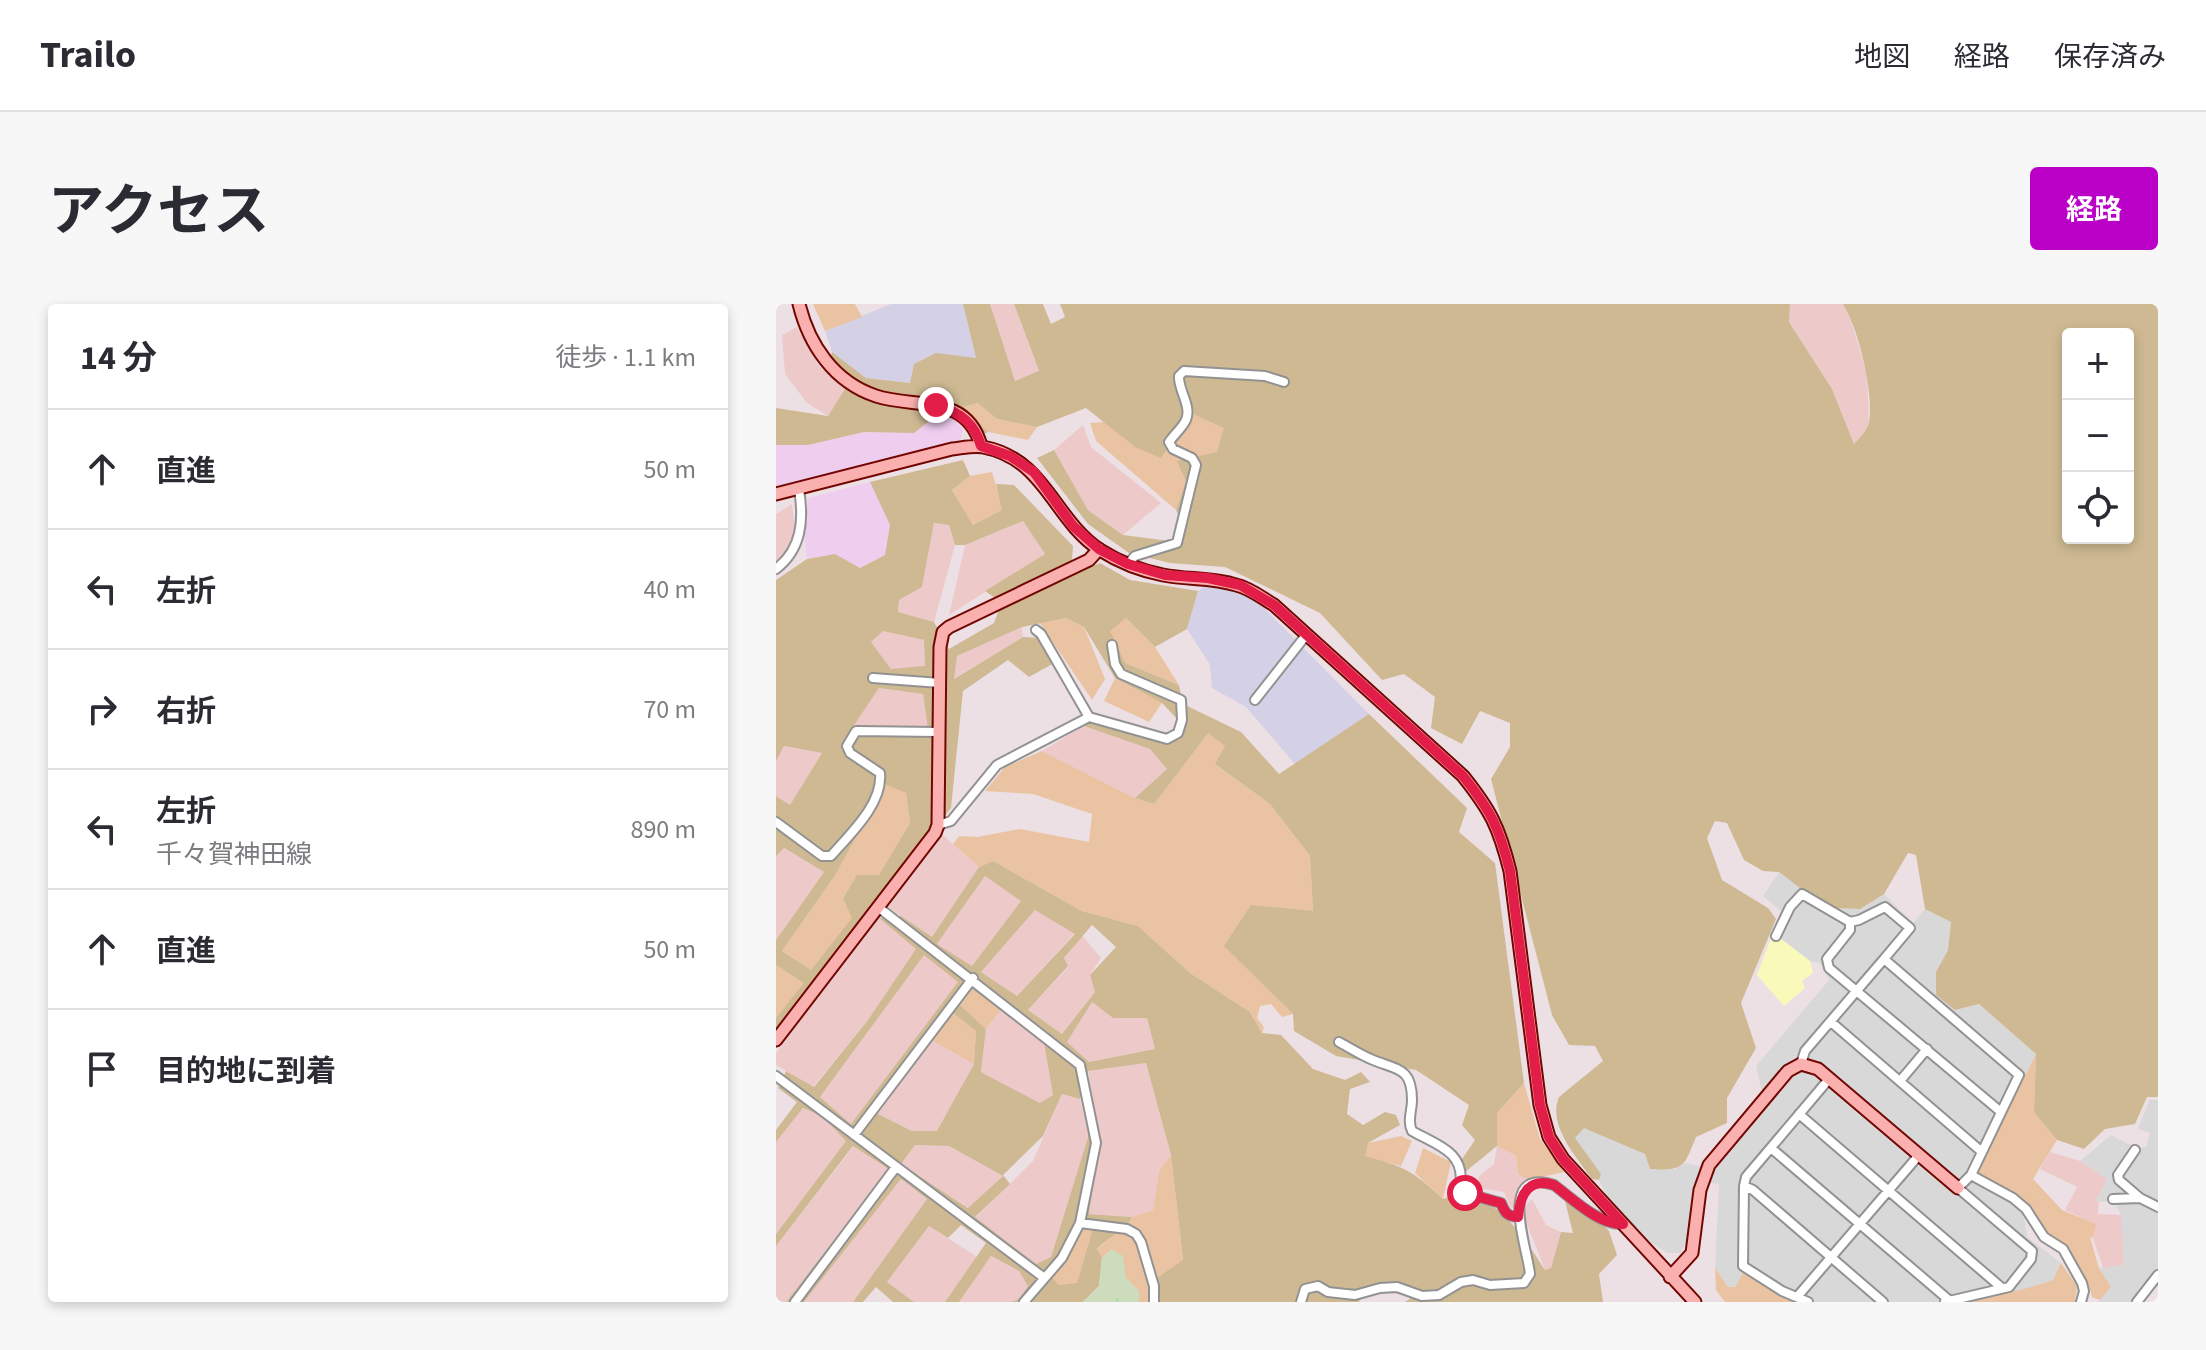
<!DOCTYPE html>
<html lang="ja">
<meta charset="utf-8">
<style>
:root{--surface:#fff;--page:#f7f7f7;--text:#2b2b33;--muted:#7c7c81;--line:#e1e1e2;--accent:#ba00c6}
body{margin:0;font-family:"Source Sans 3","Noto Sans JP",sans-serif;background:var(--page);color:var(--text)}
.controls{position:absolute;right:24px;top:24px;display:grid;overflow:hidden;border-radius:8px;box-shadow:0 4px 12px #0003}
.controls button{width:72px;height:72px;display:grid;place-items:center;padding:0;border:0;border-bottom:2px solid var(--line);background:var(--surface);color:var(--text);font:40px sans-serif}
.stop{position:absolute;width:24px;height:24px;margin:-18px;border:6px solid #e11d48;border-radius:50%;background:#fff}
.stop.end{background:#e11d48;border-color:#fff;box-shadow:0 2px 8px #0008}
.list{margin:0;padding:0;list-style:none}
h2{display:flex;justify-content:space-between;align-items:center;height:104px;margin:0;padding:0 32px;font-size:34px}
h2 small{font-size:26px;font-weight:400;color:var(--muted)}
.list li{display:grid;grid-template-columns:52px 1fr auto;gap:24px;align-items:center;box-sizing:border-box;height:120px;padding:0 32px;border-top:2px solid var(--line)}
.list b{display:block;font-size:30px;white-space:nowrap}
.list p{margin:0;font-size:26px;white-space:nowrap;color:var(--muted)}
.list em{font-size:26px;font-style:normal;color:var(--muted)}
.icon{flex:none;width:44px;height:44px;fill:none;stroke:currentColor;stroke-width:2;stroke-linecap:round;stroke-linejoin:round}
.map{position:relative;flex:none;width:1382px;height:998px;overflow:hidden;border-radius:8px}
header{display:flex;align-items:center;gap:48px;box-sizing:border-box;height:112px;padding:0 40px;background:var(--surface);border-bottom:2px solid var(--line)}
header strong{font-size:38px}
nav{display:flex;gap:44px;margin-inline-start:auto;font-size:28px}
.intro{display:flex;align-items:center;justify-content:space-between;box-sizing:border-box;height:192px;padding:0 48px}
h1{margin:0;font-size:56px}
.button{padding:20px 36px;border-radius:8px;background:var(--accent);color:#fff;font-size:28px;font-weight:700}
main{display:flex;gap:48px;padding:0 48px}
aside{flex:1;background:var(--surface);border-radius:8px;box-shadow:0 4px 12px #0003}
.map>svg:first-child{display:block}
.residential{fill:#d9d8d9}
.commercial{fill:#eecdef}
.industrial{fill:#d4d1e6}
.farmland{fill:#edcac9}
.grass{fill:#eac3a3}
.forest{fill:#ceb993;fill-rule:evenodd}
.wetland{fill:#ccdcbc}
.park{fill:#f9fab9}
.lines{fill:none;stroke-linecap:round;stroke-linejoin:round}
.stream{stroke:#9edda8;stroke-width:2}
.street-casing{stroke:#929292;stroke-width:12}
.secondary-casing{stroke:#720702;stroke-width:15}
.street{stroke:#fff;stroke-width:8}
.secondary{stroke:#fbb0b0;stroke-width:11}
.route{stroke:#e11d48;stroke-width:10}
</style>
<header>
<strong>Trailo</strong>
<nav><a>地図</a><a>経路</a><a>保存済み</a></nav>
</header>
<div class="intro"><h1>アクセス</h1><a class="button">経路</a></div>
<main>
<aside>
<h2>14 分<small>徒歩 · 1.1 km</small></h2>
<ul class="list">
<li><svg class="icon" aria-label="ahead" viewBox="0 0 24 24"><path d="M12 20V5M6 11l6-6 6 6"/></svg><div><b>直進</b></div><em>50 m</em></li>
<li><svg class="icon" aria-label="left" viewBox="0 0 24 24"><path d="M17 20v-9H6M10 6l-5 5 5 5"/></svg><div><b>左折</b></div><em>40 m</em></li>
<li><svg class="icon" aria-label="right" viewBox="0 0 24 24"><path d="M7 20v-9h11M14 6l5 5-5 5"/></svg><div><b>右折</b></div><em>70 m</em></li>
<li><svg class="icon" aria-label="left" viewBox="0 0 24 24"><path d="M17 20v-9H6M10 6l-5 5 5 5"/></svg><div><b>左折</b><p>千々賀神田線</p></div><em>890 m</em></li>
<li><svg class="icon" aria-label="ahead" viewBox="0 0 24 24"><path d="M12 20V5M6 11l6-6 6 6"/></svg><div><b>直進</b></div><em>50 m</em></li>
<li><svg class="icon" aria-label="arrive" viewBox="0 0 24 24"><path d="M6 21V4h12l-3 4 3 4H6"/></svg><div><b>目的地に到着</b></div></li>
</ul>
</aside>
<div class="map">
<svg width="1382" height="998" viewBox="0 0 1382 998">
<rect width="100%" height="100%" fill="#ede0e5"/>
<path class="residential" d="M1003,568L1024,584L1084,605L1108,590L1137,619L1149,605L1175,618L1172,646L1160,668L1179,706L1203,700L1260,750L1201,868L1240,892L1249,918L1251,933L1285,959L1277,976L1246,987H1234L1180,998H1023L952,983L939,964L943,880L921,878L913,934L904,949H891L873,937L830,891L823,876L825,870L798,834L808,823L869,850L898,866L909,859L923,862L986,788L980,762L1053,676L1045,660L1034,657L1004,634H995L1006,608L987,592Z
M1373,796H1382V968L1357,998H1322L1335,983L1323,964L1348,961L1345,911L1338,897L1319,898L1331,875L1304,857L1335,831L1360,844L1370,843L1374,829L1362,825Z"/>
<path class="commercial" d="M161,111H173L187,125L184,136L0,182V141H32L88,128L138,129Z
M94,178L114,221L109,251L83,264L59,250L31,255L27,218L33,194Z"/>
<path class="industrial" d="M115,0H187L200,54L134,79L90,74L56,48L49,27Z
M432,279L480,296L593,410L519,460L470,403L436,384L434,361L411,325L422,287Z"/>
<path class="farmland" d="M214,0H238L263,68L238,77Z
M1014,0H1067L1073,11L1091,69L1093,121L1078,140L1056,85L1013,18Z
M21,23L43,62L70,85L52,112L31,99L9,70L6,31Z
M307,121L315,143L385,199L347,231L312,206L278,146Z
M16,200L20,234L7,254L0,257V210Z
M247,217L269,250L173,311L189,241Z
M158,219L173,221L179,241L158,318L122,308L123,296L146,283Z
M246,323L247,333L177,375L181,352Z
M107,327L148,336L149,363L115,365L95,338Z
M103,384L147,390L154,431L71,430Z
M308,422L374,445L391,465L359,494L266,447Z
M7,442L46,449L14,502L0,492V457Z
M167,531L203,563L156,634L112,603Z
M7,544L48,568L0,636V552Z
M209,572L246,596L196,662L161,640Z
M259,606L299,629L241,692L205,668Z
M103,614L141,645L92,716L37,783L0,761V749Z
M306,631L325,654L314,671L319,688L286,730L252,706L292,663L288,655Z
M148,650L183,677L76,821L44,793Z
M316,698L337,714H371L379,745L313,758L291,738Z
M225,706L268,739L277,791L264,799L205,768L210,725Z
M155,736L198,760L161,828L136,827L99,809Z
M370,759L395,851L383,867L377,907L356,913L313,910L324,837L312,767Z
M286,790L304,795L313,830L275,953L260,961L199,914L257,857Z
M27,804L47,813L71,837L0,930V838Z
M139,841L173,842L227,872L193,904L124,860Z
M78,842L113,864L10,998H0V942Z
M721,842L740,852L742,870L752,876L743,889L740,905L734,903L728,888L702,884L703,872L718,860Z
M1274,848L1304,857L1331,875L1319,898H1323L1322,910L1345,911L1348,961L1327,964L1317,934L1319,920L1289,906L1301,883L1264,865Z
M125,875L151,895L77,998H28Z
M756,895L770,921L785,928L775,964L769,966L750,918V901Z
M153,922L201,953L169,998H138L111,978Z
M214,952L243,967L253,982L243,996L235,998H183Z"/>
<path class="grass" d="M37,0H79L86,13L49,27Z
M203,99L221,115L261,123L252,136L212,128L186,103Z
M415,108L449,124L441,148L410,177L400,206L320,137L314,119L328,118L359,143Z
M216,168L227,206L197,221L176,186L194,172Z
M290,314L308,323L329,375L316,396L264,319Z
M350,314L379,343L403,381L349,359L333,327Z
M339,374L386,399L373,418L328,397Z
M431,428L449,442L440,461L494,500L534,552L537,607L449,642L517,710L506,713L495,700L484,702L481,714L488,723L486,729L474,708L414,669L362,622L306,607L217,557L203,563L177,540L183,532L201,533L244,525L313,538L316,510L257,490L209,487L229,463L266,447L359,494L378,500Z
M109,479L130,489L134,519L103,572H81L67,593L77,614L35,666L6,647L60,570Z
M0,661L29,679L0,714Z
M196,685L225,706L210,725L183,700Z
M176,708L200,727L198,760L155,736Z
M1260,750L1258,808L1281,836L1257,875L1286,906L1320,920L1317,934L1314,933L1323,964L1335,983L1324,996L1316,993L1313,982L1291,942L1271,928L1256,906L1240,892L1201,868Z
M748,779L764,835L788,868L752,876L742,870L740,852L721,842V809Z
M625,832L636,837L625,862L588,852L592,839Z
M647,844L675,858L667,895L639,869Z
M395,851L407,957L381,974L380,998H363V987L350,974L336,945L326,954L321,946C331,934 349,927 356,913L377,906L383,867Z
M305,923L317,924L301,980L283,981L275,972Z
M1285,959L1301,982L1299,998H1180C1213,991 1245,988 1277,976Z
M939,964L952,983H959L968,967L1023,998H949L940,986Z"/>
<path class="forest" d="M187,0H214L239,77L263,67L238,0H267L275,20L289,13L284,0H1014L1013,18L1056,85L1078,140C1083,134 1091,126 1093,119C1098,89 1083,26 1067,0H1382V793H1371L1359,820L1329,825L1308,845L1281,836L1258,808L1260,750L1203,700L1179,706L1160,691V668L1172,646L1175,618L1149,605L1140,551L1132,549L1108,590L1084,605L1061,604L1024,584L1003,568L987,567L968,556L951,519L939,517L931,534L946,576L992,604L1000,615L965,699L980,744L951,794V819L920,833C908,863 908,867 874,865L869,850L808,824L799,834L825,870L823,876L816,875C801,854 771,821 783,793L827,757L819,742L793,741L776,711L715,475L734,443V419L704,407L686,440L655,424L659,393L628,370L606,376L544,309L449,263L394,259L353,249L312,220L261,154L278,146L312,206L347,231L401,238L406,218L400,206L410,177L401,157L441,148L448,124L415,109L385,154L359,143L310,104L261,123L221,115L202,99L187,103L212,128L204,132L184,112L161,111L138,129L88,128L32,141H0V104L52,112L69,85L52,60L56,48L90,74L134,79L138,60L160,49L200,54ZM1292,30H1352V234H1292Z
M187,156L194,172L176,186L197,221L226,206L220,180L238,181L297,242L296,256L219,294L209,287L269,250L247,217L189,241H179L173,221L158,219L146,283L123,296L122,308L158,318L173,345L218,319L224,303L324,259L354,276L422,287L411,325L379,343L350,314L334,327L349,359L403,381L407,400L465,428L503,470L593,410L691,504L683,528L719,559L748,779L721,809V842L689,868L684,858L699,836L686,821L693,801L640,766L560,752L518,727L517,710L448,642L475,601L537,607L534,552L494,500L439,460L449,442L432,429L378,500L359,494L391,465L374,445L308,422L315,417L392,432L403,417L386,399L339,374L308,323L290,314L246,323L181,352L178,375L247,333L264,334L280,358L253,373L232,356L187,387L175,504L0,727V714L28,679L0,661V636L48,568L8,544L0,552V492L14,501L46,449L8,442L0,457V276L31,255L59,250L84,264L109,251L114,221L94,178ZM107,327L148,336L149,362L115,365L95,338ZM103,384L147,390L153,431L72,430ZM109,480L130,489L134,519L103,571H81L67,594L76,614L35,666L6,647L60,570Z
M217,557L306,607L362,622L414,669L474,708L486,729L505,731L537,765L569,776L585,768L594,778L574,785L571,810L587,821L609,808L620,811L624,821L592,839L589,852C629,863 636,866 667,895C715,878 747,932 769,966L775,964L785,928L797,929L789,897L801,892L833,927L841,951L823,970L827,998H629L635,994L617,986L587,990L583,998H380L381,974L407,956L395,851L370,759L312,767L304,795L286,790L267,832L227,871L234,880L199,913L260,960L275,953L313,830L324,837L313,910L356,913C349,927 331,934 321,945L326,954L323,982L307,998H235L243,995L252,982L243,967L215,952L183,998H169L210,939L185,921L172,934L153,922L111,978L138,998H117L100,983L87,998H77L151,895L125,875L28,998H10L113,865L77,842L0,942V930L70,837L47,813L27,804L0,838V826L21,798L2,784L10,767L38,783L92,716L140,645L103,614L125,612L156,633L203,563ZM209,572L245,597L196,662L161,640ZM259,606L299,630L241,692L205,668ZM316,621L340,643L314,671L319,688L286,730L252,706L292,662L288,654ZM148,651L182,678L75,820L44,793ZM196,685L268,739L277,791L264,799L205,768L210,725L183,700ZM316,698L337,714H371L379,745L313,758L291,738ZM177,709L200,727L198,760L161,827H136L100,809ZM139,841L173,842L227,872L192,904L125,860ZM305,923L317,924L301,979L283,981L275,972L295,946Z"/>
<path class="wetland" d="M336,945L347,952L350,974L363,987V998H307L323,982L326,954Z"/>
<path class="park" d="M995,634H1004L1034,657L1037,669L1026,677L1029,684L1008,702L981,671Z"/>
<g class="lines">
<path class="stream" d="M341,995L342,998"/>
<defs>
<path id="street" d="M352,260L359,252L401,239L420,161L416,154L397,145L393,138C398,131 406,124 410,116C416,102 402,86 403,72L408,67L489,72L508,78
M0,265C26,245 28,216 23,185
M97,374L164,379
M479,396L531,330
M313,413L391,435L402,429L406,416L405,396L345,370L339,360L336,341
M0,518L46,552H55C74,530 107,500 104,469L74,449L71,442L80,427L163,428
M162,521L175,517L221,461L313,413L265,330L260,326
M102,603L304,761L320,839L304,919L286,954L248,998
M1074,618L1083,616L1109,603L1134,624L1108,655
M1000,632L1014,603L1026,590L1074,618V626L1051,655L1053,664L1225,808
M1055,718L1206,848
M563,738C574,744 585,751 597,756C621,766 636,763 636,796C636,807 631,817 636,827C661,841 690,848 684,882L689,889L725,899C729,909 731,912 742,913
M1025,760L1029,747L1108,655L1243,771L1195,871L1182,884L1256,947L1255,955L1233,983L1169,998
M0,772L267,973
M1124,777L1151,745
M1023,810L1226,984
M78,831L197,674
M995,844L1174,997
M1359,846L1342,871L1343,876L1364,894L1382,903
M1195,871L1237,894L1250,905L1268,933L1287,945L1306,979L1308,987L1305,998
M968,882L977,886L1107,998
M1337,895L1364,894
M304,919L351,925L360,930L365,938L378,982V998
M1021,993L1143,851
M19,998L120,863
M525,998L529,985L542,982L552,988L579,991L604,984L621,983L646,992L663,991L685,978L697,976L714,981L748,979L754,970C752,946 720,862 778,881C797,895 823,921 847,920
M1032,998L1006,987L967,962L968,882L970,873L1053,775
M1361,998L1382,971"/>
<path id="secondary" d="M23,0C33,41 58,78 100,92C139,105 191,89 205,142
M0,190L176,145C186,144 198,141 207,143C270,155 277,215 324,246C343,258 366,267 387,271C412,276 436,273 460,281C474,284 486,294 498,301L687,472C715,507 723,523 734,567L764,801L773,833L787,855L919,998
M0,736L159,529L162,521L164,343L167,328L173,323L313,256L323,245
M894,973L916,949L924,886L933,861L1012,767L1025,760L1042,765L1182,884"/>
</defs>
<use href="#street" class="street-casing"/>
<use href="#secondary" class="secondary-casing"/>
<use href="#street" class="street"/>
<use href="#secondary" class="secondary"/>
</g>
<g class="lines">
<path class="route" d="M160,101C182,107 199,119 205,142L234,152L258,168L297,222L323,245L352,260L389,271L432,274L464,281L498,301L687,472C715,507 723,523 734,567L764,801L773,833L787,855L847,920C823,921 797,895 778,881C753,873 744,890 742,913C731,912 729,909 725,899L689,889"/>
</g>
</svg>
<div class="controls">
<button>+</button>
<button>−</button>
<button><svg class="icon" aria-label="locate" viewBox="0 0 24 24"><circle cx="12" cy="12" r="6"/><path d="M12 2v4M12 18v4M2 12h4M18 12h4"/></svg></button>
</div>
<div class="stop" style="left:689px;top:889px"></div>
<div class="stop end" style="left:160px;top:101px"></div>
</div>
</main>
